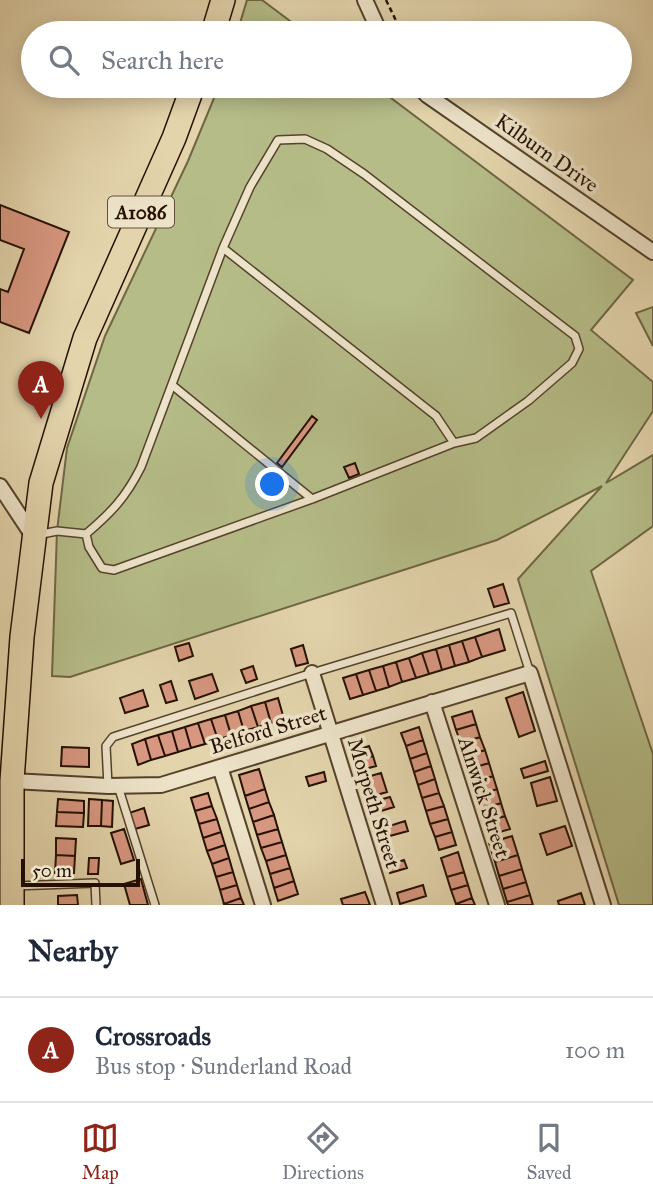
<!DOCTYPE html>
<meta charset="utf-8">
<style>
:root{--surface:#fff;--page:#f2f2f3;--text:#1f2937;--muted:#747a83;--line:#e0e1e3;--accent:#8f2418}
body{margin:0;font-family:"IM FELL Great Primer",serif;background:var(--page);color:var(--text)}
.scale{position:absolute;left:21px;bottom:18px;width:119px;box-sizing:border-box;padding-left:7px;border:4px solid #261100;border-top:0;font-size:19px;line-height:24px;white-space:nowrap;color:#261100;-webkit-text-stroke:5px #ede3c9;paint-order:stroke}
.you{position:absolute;left:273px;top:485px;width:24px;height:24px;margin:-18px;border:5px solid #fff;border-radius:50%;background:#1a73e8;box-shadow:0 0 0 10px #1a73e833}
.badge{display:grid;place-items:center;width:46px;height:46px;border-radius:50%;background:var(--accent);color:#fff;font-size:23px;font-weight:700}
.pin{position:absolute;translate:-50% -58px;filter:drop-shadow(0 2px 4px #0008)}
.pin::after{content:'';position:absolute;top:37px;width:24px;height:21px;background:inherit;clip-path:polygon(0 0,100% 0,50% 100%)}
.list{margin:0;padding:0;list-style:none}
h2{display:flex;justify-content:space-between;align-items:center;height:91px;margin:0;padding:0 28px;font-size:30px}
h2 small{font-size:23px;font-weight:400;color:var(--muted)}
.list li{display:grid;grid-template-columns:46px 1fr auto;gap:21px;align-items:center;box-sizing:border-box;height:105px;padding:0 28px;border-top:2px solid var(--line)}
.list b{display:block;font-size:26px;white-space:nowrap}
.list p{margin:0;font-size:23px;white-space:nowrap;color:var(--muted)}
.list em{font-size:23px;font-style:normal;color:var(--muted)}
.icon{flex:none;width:38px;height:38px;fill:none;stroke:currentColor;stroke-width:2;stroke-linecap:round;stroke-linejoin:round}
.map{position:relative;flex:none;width:653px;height:905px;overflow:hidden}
.search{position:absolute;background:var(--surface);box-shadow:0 4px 18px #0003;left:21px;right:21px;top:21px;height:77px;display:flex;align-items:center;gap:18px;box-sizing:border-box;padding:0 24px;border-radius:38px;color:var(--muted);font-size:26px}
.sheet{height:196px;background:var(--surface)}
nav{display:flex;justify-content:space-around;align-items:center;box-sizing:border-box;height:98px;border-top:2px solid var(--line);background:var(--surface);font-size:19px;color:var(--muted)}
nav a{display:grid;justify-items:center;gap:4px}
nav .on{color:var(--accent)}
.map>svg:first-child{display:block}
.green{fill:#b5bc88;stroke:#6e6644;stroke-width:2}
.building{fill:#d79780;stroke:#261100;stroke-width:2}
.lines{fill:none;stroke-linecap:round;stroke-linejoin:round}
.lane-casing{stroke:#55422b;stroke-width:10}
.street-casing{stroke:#55422b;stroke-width:18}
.primary-casing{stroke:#261100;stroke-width:26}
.path{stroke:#261100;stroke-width:2.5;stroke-dasharray:5 3.5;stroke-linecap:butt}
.lane{stroke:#ede3c9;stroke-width:7}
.street{stroke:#ede3c9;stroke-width:14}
.primary{stroke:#e3d4ac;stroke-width:23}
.labels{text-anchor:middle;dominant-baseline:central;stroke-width:7;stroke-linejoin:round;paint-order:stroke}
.shield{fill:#ede3c9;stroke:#62503c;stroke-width:2}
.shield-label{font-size:19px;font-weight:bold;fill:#261100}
.street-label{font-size:21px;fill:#261100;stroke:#ede3c9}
</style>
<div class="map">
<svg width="653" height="905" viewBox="0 0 653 905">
<rect width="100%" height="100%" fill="#e3d4ac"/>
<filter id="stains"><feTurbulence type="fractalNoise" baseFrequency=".00286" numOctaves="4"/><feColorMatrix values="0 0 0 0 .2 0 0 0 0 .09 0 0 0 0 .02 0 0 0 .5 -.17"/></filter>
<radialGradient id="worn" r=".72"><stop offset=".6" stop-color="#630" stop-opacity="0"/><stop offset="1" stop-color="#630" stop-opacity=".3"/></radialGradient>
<path class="green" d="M247,0H262L306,33H237Z
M219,86H375L633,280L591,330L653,382V411L606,483L653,455V526L591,571L653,754V905H619L518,579L602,486L497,540L70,677L52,676L57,531L67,448L105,336L188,161Z
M653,307V346L636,313Z"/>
<path class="building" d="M0,205L69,232L29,333L0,322V289L8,292L24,249L0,240Z
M312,416L317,420L282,467L277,463Z
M355,463L359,474L349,478L344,467Z
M503,584L509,603L494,607L488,589Z
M499,629L505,650L482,657L475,637Z
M475,637L482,657L469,662L462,641Z
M462,641L469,662L455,666L449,645Z
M189,643L193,656L179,661L175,647Z
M303,645L308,663L296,666L291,649Z
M449,645L455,666L442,670L436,649Z
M436,649L442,670L429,674L422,653Z
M422,653L429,674L416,678L409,658Z
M409,658L416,678L402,682L396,662Z
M396,662L402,682L389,687L383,666Z
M253,666L257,679L246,683L241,670Z
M383,666L389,687L376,691L369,670Z
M369,670L376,691L363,695L356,674Z
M212,674L218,691L195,699L189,681Z
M356,674L363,695L350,699L343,678Z
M171,681L177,700L166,703L160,685Z
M143,690L148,706L125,713L120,698Z
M523,692L535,731L519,737L506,698Z
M278,698L284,719L271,723L265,702Z
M265,702L271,723L258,727L251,706Z
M251,706L258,727L244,731L238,711Z
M238,711L244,731L231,735L225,715Z
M472,711L476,724L456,730L452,717Z
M225,715L231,735L218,740L211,719Z
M211,719L218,740L205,744L198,723Z
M198,723L205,744L191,748L185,727Z
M476,724L480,737L461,743L456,730Z
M185,727L191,748L178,752L172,731Z
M419,727L423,740L406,746L401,733Z
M172,731L178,752L165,756L158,735Z
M158,735L165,756L151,760L145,739Z
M480,737L485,750L465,756L461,743Z
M145,739L151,760L138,765L132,744Z
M423,740L427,753L410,759L406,746Z
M369,746L373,756L355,762L352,752Z
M62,747L89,748V767L61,766Z
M485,750L489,763L469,769L465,756Z
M427,753L431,766L414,772L410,759Z
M373,756L376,766L358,771L355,762Z
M545,761L548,771L524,778L521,769Z
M489,763L493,776L473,783L469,769Z
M431,766L435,779L418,785L414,772Z
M259,769L265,789L245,796L239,775Z
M324,772L326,781L309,786L306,777Z
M381,773L387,792L366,798L360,779Z
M493,776L497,789L477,796L473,783Z
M550,777L557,801L537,806L531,783Z
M435,779L439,793L422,798L418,785Z
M265,789L269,802L249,809L245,796Z
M497,789L501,803L482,809L477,796Z
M208,793L212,806L195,811L191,798Z
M439,793L444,806L426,811L422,798Z
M390,797L394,807L371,814L368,803Z
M58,799L84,801V813L57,812Z
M89,799L102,800L101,826H88Z
M102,800L113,801L112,827L101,826Z
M269,802L274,815L253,822L249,809Z
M501,803L505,816L486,822L482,809Z
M212,806L217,819L199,824L195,811Z
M444,806L448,819L430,824L426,811Z
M144,808L149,825L135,829L129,813Z
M57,812L84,813L83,827L56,826Z
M274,815L278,829L257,835L253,822Z
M505,816L510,829L490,835L486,822Z
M217,819L221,832L203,838L199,824Z
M448,819L452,832L435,837L430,824Z
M405,821L408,831L379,839L377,830Z
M565,826L572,846L547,855L540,834Z
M124,829L134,860L121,864L111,833Z
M278,829L282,842L261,848L257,835Z
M221,832L225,845L207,851L203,838Z
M452,832L456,845L439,850L435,837Z
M512,836L518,855L495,862L489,843Z
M56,838L76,839L75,856L56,855Z
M282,842L286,855L266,861L261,848Z
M225,845L229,858L212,864L207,851Z
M458,852L464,872L447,877L441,858Z
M56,855L75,856L74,873H55Z
M286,855L290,868L270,874L266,861Z
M518,855L522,869L499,876L495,862Z
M89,858H99L98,874H88Z
M229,858L233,872L216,877L212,864Z
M404,860L407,868L390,873L388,865Z
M290,868L294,881L274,888L270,874Z
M522,869L526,882L503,889L499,876Z
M233,872L237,885L220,890L216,877Z
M464,872L468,885L451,890L447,877Z
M141,879L148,905H130L124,884Z
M294,881L298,894L278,901L274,888Z
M526,882L530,895L507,902L503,889Z
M237,885L241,898L224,904L220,890Z
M423,885L426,896L400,904L397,893Z
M468,885L472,898L456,904L451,890Z
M365,892L370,905H343L341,899Z
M581,893L585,905H559L558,901Z
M77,895L78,905H58V896Z
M530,895L533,905H508L507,902Z
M241,898L244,905H225L224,904Z
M472,898L475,905H456V904Z"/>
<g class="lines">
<defs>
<path id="lane" d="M223,248L436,416L454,443
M172,385L312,499
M37,535L57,531L86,534L89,547L102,568L114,570L312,499L454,443L476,438L528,401L572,363L579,349L575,336L364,174L327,149L305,139L278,140L250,187L223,248L141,467C126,497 112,512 86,534
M108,786L106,746L113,737L312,673L511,613L530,673
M118,786L155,905
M15,886L95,883L96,905"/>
<path id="street" d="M365,0L380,33
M418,86L427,95L653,252
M0,486L33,536
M312,673L384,905
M432,702L497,905
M220,767L263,905
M12,781L108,786L161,785L530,673L603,905"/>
<path id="primary" d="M213,33L223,0
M12,905V781L22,637L41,483L85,338L174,138L193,86"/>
</defs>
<use href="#lane" class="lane-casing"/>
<use href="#street" class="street-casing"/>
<use href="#primary" class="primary-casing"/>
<path class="path" d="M386,0L402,33"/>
<use href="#lane" class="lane"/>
<use href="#street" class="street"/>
<use href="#primary" class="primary"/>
</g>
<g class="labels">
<rect class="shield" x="108" y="196.5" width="66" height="31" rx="5"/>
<g class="shield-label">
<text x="141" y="212">A1086</text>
</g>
<g class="street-label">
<text transform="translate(547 153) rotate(35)">Kilburn Drive</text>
<text transform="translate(268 730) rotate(-17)">Belford Street</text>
<text transform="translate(484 797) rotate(72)">Alnwick Street</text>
<text transform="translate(374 803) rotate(73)">Morpeth Street</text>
</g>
</g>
<rect width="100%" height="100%" filter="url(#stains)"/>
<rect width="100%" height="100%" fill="url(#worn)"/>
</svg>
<div class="scale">50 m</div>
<div class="you"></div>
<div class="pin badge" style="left:41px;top:419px">A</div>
<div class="search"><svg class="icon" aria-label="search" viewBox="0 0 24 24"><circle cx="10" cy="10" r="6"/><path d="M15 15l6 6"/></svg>Search here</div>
</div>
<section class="sheet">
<h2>Nearby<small></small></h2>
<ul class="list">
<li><span class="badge">A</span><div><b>Crossroads</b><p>Bus stop · Sunderland Road</p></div><em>100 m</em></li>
</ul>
</section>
<nav>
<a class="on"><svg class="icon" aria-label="map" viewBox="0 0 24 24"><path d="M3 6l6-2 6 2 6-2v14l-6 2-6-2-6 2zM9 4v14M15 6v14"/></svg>Map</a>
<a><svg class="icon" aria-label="directions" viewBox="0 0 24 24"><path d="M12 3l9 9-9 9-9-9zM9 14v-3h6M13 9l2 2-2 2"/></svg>Directions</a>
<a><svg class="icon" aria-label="saved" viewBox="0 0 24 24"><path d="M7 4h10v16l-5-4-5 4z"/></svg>Saved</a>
</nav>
